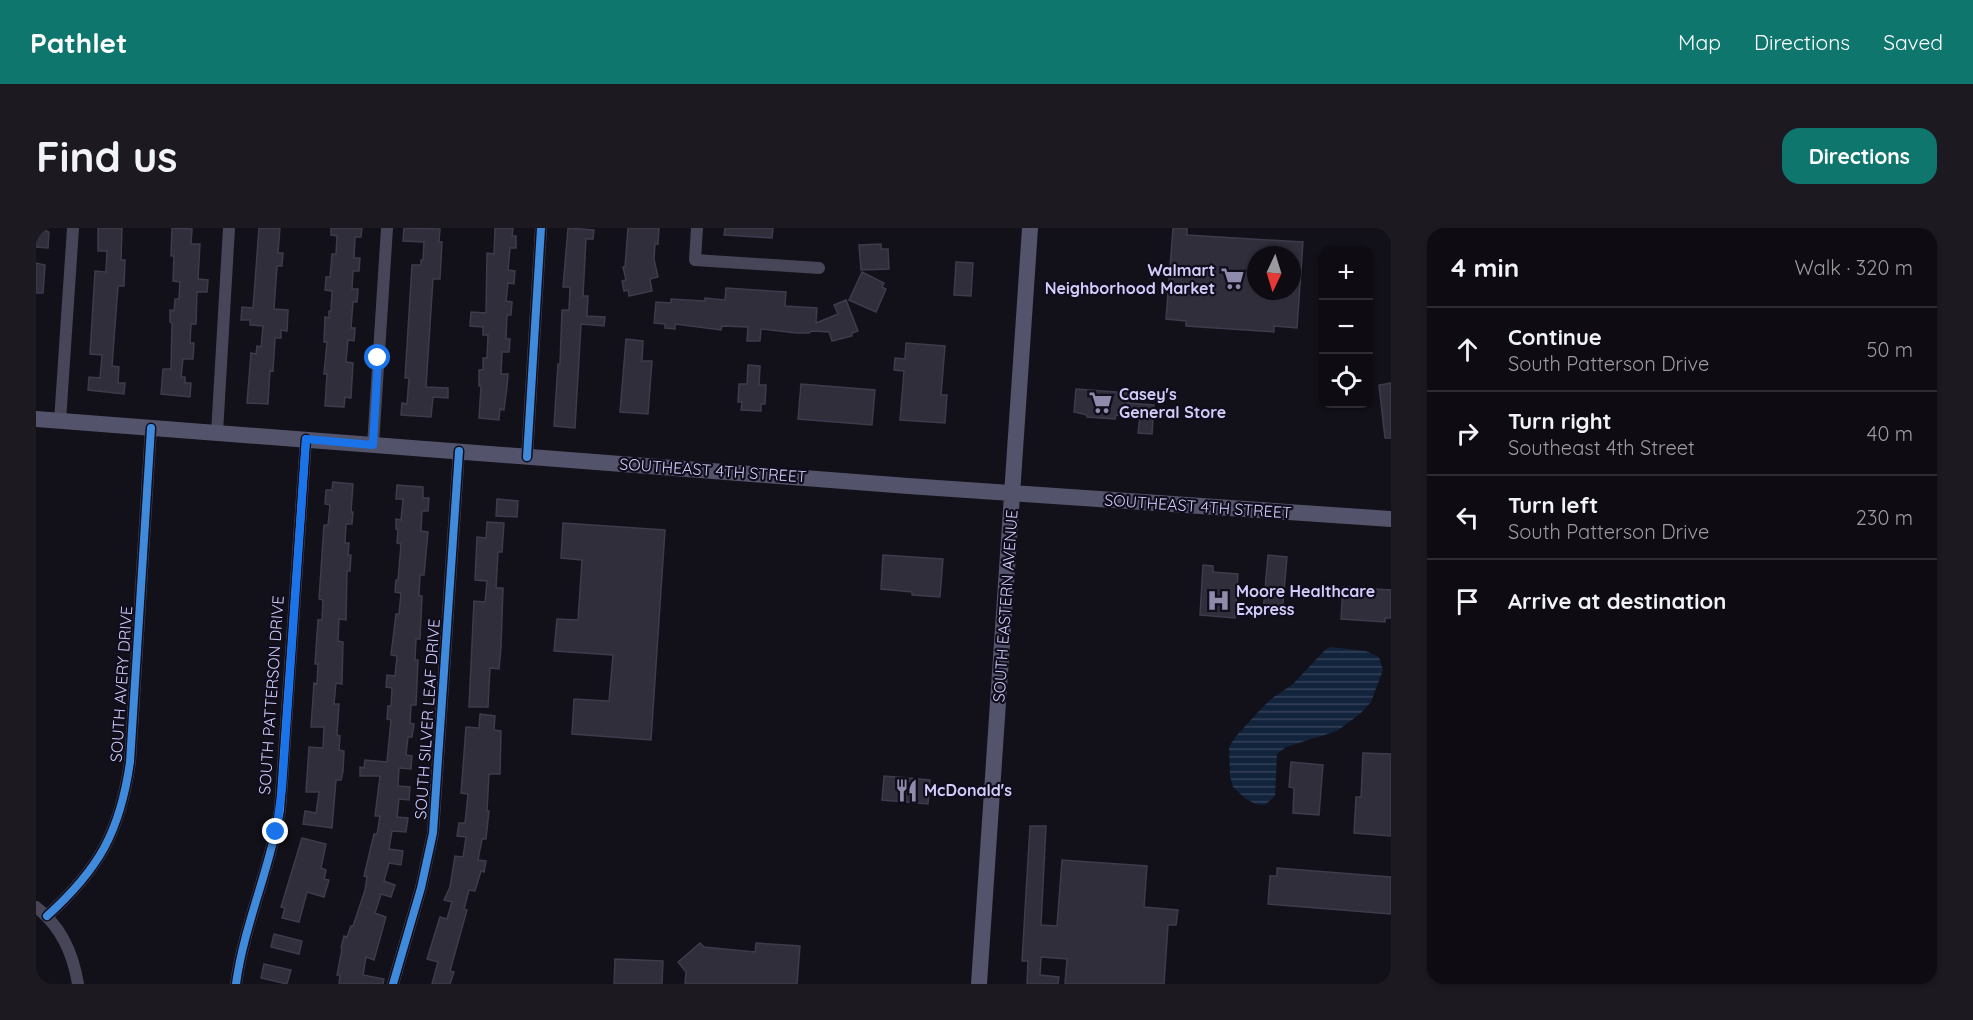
<!DOCTYPE html>
<meta charset="utf-8">
<style>
:root{--surface:#0e0c12;--page:#1c1a20;--text:#f1f3f6;--muted:#9b9b9f;--line:#2e2c32;--accent:#0f766e}
body{margin:0;font-family:Quicksand,sans-serif;background:var(--page);color:var(--text)}
.controls{position:absolute;right:18px;top:18px;display:grid;overflow:hidden;border-radius:12px;box-shadow:0 2px 4px #0004}
.controls button{width:54px;height:54px;display:grid;place-items:center;padding:0;border:0;border-bottom:2px solid var(--line);background:var(--surface);color:var(--text);font:30px sans-serif}
.compass{position:absolute;left:1211px;top:18px;width:54px;height:54px;border-radius:50%;background:var(--surface);box-shadow:0 2px 4px #0004;rotate:184deg}
.stop{position:absolute;width:18px;height:18px;margin:-14px;border:4px solid #1a73e8;border-radius:50%;background:#fff}
.stop.end{background:#1a73e8;border-color:#fff;box-shadow:0 2px 6px #0008}
.list{margin:0;padding:0;list-style:none}
h2{display:flex;justify-content:space-between;align-items:center;height:78px;margin:0;padding:0 24px;font-size:26px}
h2 small{font-size:20px;font-weight:400;color:var(--muted)}
.list li{display:grid;grid-template-columns:39px 1fr auto;gap:18px;align-items:center;box-sizing:border-box;height:84px;padding:0 24px;border-top:2px solid var(--line)}
.list b{display:block;font-size:22px;white-space:nowrap}
.list p{margin:0;font-size:20px;white-space:nowrap;color:var(--muted)}
.list em{font-size:20px;font-style:normal;color:var(--muted)}
.icon{flex:none;width:33px;height:33px;fill:none;stroke:currentColor;stroke-width:2;stroke-linecap:round;stroke-linejoin:round}
.map{position:relative;flex:none;width:1355px;height:756px;overflow:hidden;border-radius:18px}
header{display:flex;align-items:center;gap:36px;box-sizing:border-box;height:84px;padding:0 30px;background:var(--accent);color:#fff}
header strong{font-size:28px}
nav{display:flex;gap:33px;margin-inline-start:auto;font-size:21px}
.intro{display:flex;align-items:center;justify-content:space-between;box-sizing:border-box;height:144px;padding:0 36px}
h1{margin:0;font-size:42px}
.button{padding:15px 27px;border-radius:18px;background:var(--accent);color:#fff;font-size:21px;font-weight:700}
main{display:flex;gap:36px;padding:0 36px}
aside{flex:1;background:var(--surface);border-radius:18px;box-shadow:0 2px 4px #0004}
.map>svg:first-child{display:block}
.water{fill:url(#water-rules)}
.building{fill:#302e3b;stroke:#3e3b4c;stroke-width:1.5;fill-rule:evenodd}
.lines{fill:none;stroke-linecap:round;stroke-linejoin:round}
.street{stroke:#474658;stroke-width:12}
.secondary{stroke:#53536b;stroke-width:16}
.cycleway-casing{stroke:#100d1c;stroke-width:11}
.cycleway{stroke:#408adc;stroke-width:8}
.route{stroke:#1a73e8;stroke-width:8}
.labels{text-anchor:middle;dominant-baseline:central;stroke-width:4.5;stroke-linejoin:round;paint-order:stroke}
.poi-label{font-size:16px;font-weight:bold;fill:#d2cdfa;stroke:#100d1c;text-anchor:start}
.street-label{font-size:16px;fill:#d2cdfa;stroke:#100d1c}
</style>
<header>
<strong>Pathlet</strong>
<nav><a>Map</a><a>Directions</a><a>Saved</a></nav>
</header>
<div class="intro"><h1>Find us</h1><a class="button">Directions</a></div>
<main>
<div class="map">
<svg width="1355" height="756" viewBox="0 0 1355 756">
<defs>
<pattern id="water-rules" width="6" height="5" patternUnits="userSpaceOnUse" patternTransform="scale(1.5)"><rect width="6" height="5" fill="#12233c"/><path d="M0 2.5h6" fill="none" stroke="#344259"/></pattern>
</defs>
<rect width="100%" height="100%" fill="#121018"/>
<path class="water" d="M1295,419L1330,423L1343,429L1347,442L1335,474L1325,485L1301,503L1250,519L1241,526L1239,568L1229,577L1219,576L1210,571L1197,559L1194,548L1193,519L1200,508L1225,481L1235,471L1257,456L1290,421Z"/>
<path class="building" d="M0,0H10V3L13,4L12,20L0,19Z
M62,0H86L85,32H89L88,58H82L76,138L83,139L82,155H89L88,166L52,162L53,149L64,150L66,127L54,126L59,43L70,44L71,23H62Z
M136,0L156,1L155,16H164L162,51L172,52L171,64H161L160,96H155L154,115H158L157,131H147L145,149H149V155H155L154,169L125,166L127,141H135L136,95L134,94V82L138,83L139,71H143L144,54L137,53L138,28H135Z
M223,0H244L242,25H247L246,38H241L238,81L252,82L251,103L245,102V110H239L237,143L234,142L232,176L211,175L215,125L220,126L221,118L225,119L227,98L214,97V92H205L206,79L217,80Z
M295,0H326L325,9H319L318,30H324L323,43H317L316,61H322L321,74H317L315,100H319L318,113L312,112L310,134L317,135L315,170L309,169L308,179L289,178L291,146H288L291,114H288L289,89L293,90V83H295L296,63L289,62L290,49H294L296,26H300L301,8L295,7Z
M368,0L404,1L403,14H406L404,51H397L390,159L412,160V170L397,169L395,189L365,187L366,175L371,176L373,150H369L376,37H385V32H387L388,14L367,13Z
M459,0H477L476,8H480V20H474L472,42L479,43L478,56L472,55L470,73L476,74L475,87H471L470,111H474L473,124H466L465,146H472L471,159L468,182L464,181L463,192L443,190L445,158H443V142H447V130H451L452,107H447V99L434,98L435,84L450,85L451,25L458,26Z
M532,0L558,2L557,11H550L547,68H552L551,88L569,89L568,98L545,96L539,200L518,198L522,136H524L526,82H533L534,59H527Z
M592,0H623L622,16H619L618,31L622,49L614,51L616,63L593,68L592,62L588,63L586,53L590,52L587,39H589Z
M689,0H737L736,10L688,7Z
M1137,0H1151V7L1267,14L1261,100L1238,98V104L1150,98V93L1130,91ZM1220,27H1256V63H1220Z
M845,16V21H852L853,41L825,42L823,17Z
M920,34L937,35L935,68L918,67Z
M0,35L9,37L7,65H0Z
M826,44L848,55L846,59L850,61L840,84L813,72Z
M690,60L750,64L749,78L781,80L780,95L802,86L798,77L810,72L822,103L816,105V108L796,113L793,104L776,103L773,105H760L725,101L724,113H711L712,99L686,98L685,102L639,96V101L629,100V96L618,95L620,74L635,75V71L669,73V70L689,72Z
M590,111L607,113L606,133H616L612,186L584,184Z
M870,115L909,118L905,167H911L909,195L864,192L868,143L858,142L859,130L869,131Z
M712,137L724,138L723,157H730L729,176H725V183L705,182L706,174H702L703,156H711Z
M1355,155V210H1349L1343,157Z
M765,156L839,162L836,197L762,191Z
M1040,161L1093,165L1092,175L1118,177L1116,206L1102,205L1104,188L1080,187L1079,191L1051,189V187L1038,184Z
M297,254L317,256L315,284H317L316,296H310L309,315H313L312,327H315L314,343H311L310,392L303,391L302,413L307,414L306,456L300,455L298,476H303L301,507L304,508L303,522L308,523L307,544L305,552H300L296,600L267,596L269,583L280,585L283,564H270L273,519L287,520L288,499H275L278,455L281,456L282,436H279L282,392H286L287,372L283,371L288,297H292L294,277L289,276L290,262H296Z
M361,257L387,259V270H393L392,283H386L385,303L392,304L388,347H384L383,368H386L384,411H380L379,432H382L380,477H375L374,495L378,496L376,509H372L370,527L376,528L375,541L363,540L362,558L374,559L373,572L363,571L361,589L372,590L370,604L356,603L353,621L367,623L365,637L353,635L348,653L359,657L355,669L345,666L339,685L350,689L338,732L330,729L327,747L348,751L347,756H303L304,747H301L306,721L305,720L308,708L311,709L315,698H317L329,662L331,649L328,648L338,606H341L344,588H339L344,548H324V539L328,540L329,532L351,534L355,492L351,491L352,478H355L356,460L350,459L351,447L359,448L361,428L355,427L360,386H363L365,365L359,364L360,352H362L365,316L361,315L362,302L360,301V291L365,292L367,271H360Z
M461,271L482,273L481,289L460,288Z
M451,294L468,295L466,324H462L460,360H467L465,419L463,441L454,440L452,479H433L438,373L449,374L451,353L439,352L441,309L450,310Z
M527,295L629,302L615,512L536,506L538,471L573,473L577,427L518,423L521,391L542,392L546,332L525,330Z
M847,327L907,331L904,369L876,367V364L845,361Z
M1232,327L1251,329L1246,387L1227,385Z
M1167,337L1177,338V344L1202,346L1199,390L1164,387Z
M1307,359L1355,362V390H1349V394L1305,391Z
M444,486L459,488L458,502L465,503L464,546H453L451,583H453L450,611H446L442,632L450,633L448,644L445,643L439,663L433,662L428,681L431,682L414,743L418,744L414,756H396L402,734L391,731L404,689L411,691L416,674L408,672L414,659L419,628L427,629L430,609L421,608L423,595H429L432,566L425,565L430,499L443,500Z
M1327,525L1355,526V608L1318,605L1320,569H1325Z
M1255,534L1287,537L1283,587L1257,585L1258,560L1253,559Z
M848,548L894,552L892,576L846,572Z
M994,598H1010L1005,697L1021,698L1026,632L1111,638L1108,679L1142,682L1140,697H1132L1128,756H1029L1031,731L1005,729L1004,747L1023,749L1022,756H991L992,733H986Z
M266,610L290,616L285,640L290,642L288,651L293,652L288,669L271,664L263,694L246,690L249,680L245,679Z
M1241,640L1355,649V686L1232,676L1234,648H1241Z
M238,706L266,713L263,726L235,719Z
M664,715L668,719L719,724L720,715L764,718L761,756H649L650,744L642,734Z
M579,731L627,733L626,756H578Z
M228,736L255,742L251,756L225,750Z"/>
<g class="lines">
<path class="street" d="M661,0L659,32L783,40
M24,193L37,0
M181,205L193,0
M337,217L351,0
M491,229L505,0
M0,679C25,698 37,725 42,756
M11,688C63,641 84,604 94,534L115,200
M200,756C208,697 234,641 244,582L270,211
M357,756L385,660L397,605L423,223"/>
<path class="secondary" d="M0,191L872,258L1355,291
M943,756L994,0"/>
<defs>
<path id="cycleway" d="M491,229L505,0
M11,688C63,641 84,604 94,534L115,200
M200,756C208,697 234,641 244,582L270,211
M357,756L385,660L397,605L423,223"/>
</defs>
<use href="#cycleway" class="cycleway-casing"/>
<use href="#cycleway" class="cycleway"/>
</g>
<g class="lines">
<path class="route" d="M240,604L246,561L270,211L337,217L342,130"/>
</g>
<defs>
<symbol id="supermarket-bare" viewBox="-9 -9 18 18"><path d="M-6-5.5h2.5l.6 2H6L4.5 2H-2.5L-4.4-4H-6ZM-1.5 3.2a1.3 1.3 0 1 0 .1 0ZM3 3.2a1.3 1.3 0 1 0 .1 0Z" fill="#8f8bab" stroke="#100d1c" stroke-width="2.5" paint-order="stroke"/></symbol>
<symbol id="hospital-bare" viewBox="-9 -9 18 18"><path d="M-5-5h3v3.5h4V-5h3V5h-3V1.5h-4V5h-3Z" fill="#8f8bab" stroke="#100d1c" stroke-width="2.5" paint-order="stroke"/></symbol>
<symbol id="restaurant-bare" viewBox="-9 -9 18 18"><path d="M-5-6h1v4h1v-4h1v4h1v-4h1v5L-1.5 .5V6h-2V.5L-5-1ZM5-6V6H3V1.5H1.5Q1.5-4 5-6Z" fill="#8f8bab" stroke="#100d1c" stroke-width="2.5" paint-order="stroke"/></symbol>
</defs>
<g fill-rule="evenodd">
<use href="#supermarket-bare" x="1180" y="34" width="33" height="33"/>
<use href="#supermarket-bare" x="1048" y="158" width="33" height="33"/>
<use href="#hospital-bare" x="1166" y="356" width="33" height="33"/>
<use href="#restaurant-bare" x="854" y="546" width="33" height="33"/>
</g>
<g class="labels">
<g class="poi-label">
<text x="1179" y="42" text-anchor="end">Walmart<tspan x="1179" dy="18">Neighborhood Market</tspan></text>
<text x="1083" y="166">Casey's<tspan x="1083" dy="18">General Store</tspan></text>
<text x="1200" y="363">Moore Healthcare<tspan x="1200" dy="18">Express</tspan></text>
<text x="888" y="562">McDonald's</text>
</g>
<g class="street-label">
<text transform="translate(677 242) rotate(4)">SOUTHEAST 4TH STREET</text>
<text transform="translate(1162 278) rotate(4)">SOUTHEAST 4TH STREET</text>
<text transform="translate(969 378) rotate(-86)">SOUTH EASTERN AVENUE</text>
<text transform="translate(85 456) rotate(-86)">SOUTH AVERY DRIVE</text>
<text transform="translate(235 467) rotate(-86)">SOUTH PATTERSON DRIVE</text>
<text transform="translate(391 491) rotate(-86)">SOUTH SILVER LEAF DRIVE</text>
</g>
</g>
</svg>
<div class="controls">
<button>+</button>
<button>−</button>
<button><svg class="icon" aria-label="locate" viewBox="0 0 24 24"><circle cx="12" cy="12" r="6"/><path d="M12 2v4M12 18v4M2 12h4M18 12h4"/></svg></button>
</div>
<svg class="compass" viewBox="-18 -18 36 36"><path d="M0-13l5 13h-10z" fill="#e53935"/><path d="M0 13l5-13h-10z" fill="#9b9b9f"/></svg>
<div class="stop" style="left:342px;top:130px"></div>
<div class="stop end" style="left:240px;top:604px"></div>
</div>
<aside>
<h2>4 min<small>Walk · 320 m</small></h2>
<ul class="list">
<li><svg class="icon" aria-label="ahead" viewBox="0 0 24 24"><path d="M12 20V5M6 11l6-6 6 6"/></svg><div><b>Continue</b><p>South Patterson Drive</p></div><em>50 m</em></li>
<li><svg class="icon" aria-label="right" viewBox="0 0 24 24"><path d="M7 20v-9h11M14 6l5 5-5 5"/></svg><div><b>Turn right</b><p>Southeast 4th Street</p></div><em>40 m</em></li>
<li><svg class="icon" aria-label="left" viewBox="0 0 24 24"><path d="M17 20v-9H6M10 6l-5 5 5 5"/></svg><div><b>Turn left</b><p>South Patterson Drive</p></div><em>230 m</em></li>
<li><svg class="icon" aria-label="arrive" viewBox="0 0 24 24"><path d="M6 21V4h12l-3 4 3 4H6"/></svg><div><b>Arrive at destination</b></div></li>
</ul>
</aside>
</main>
